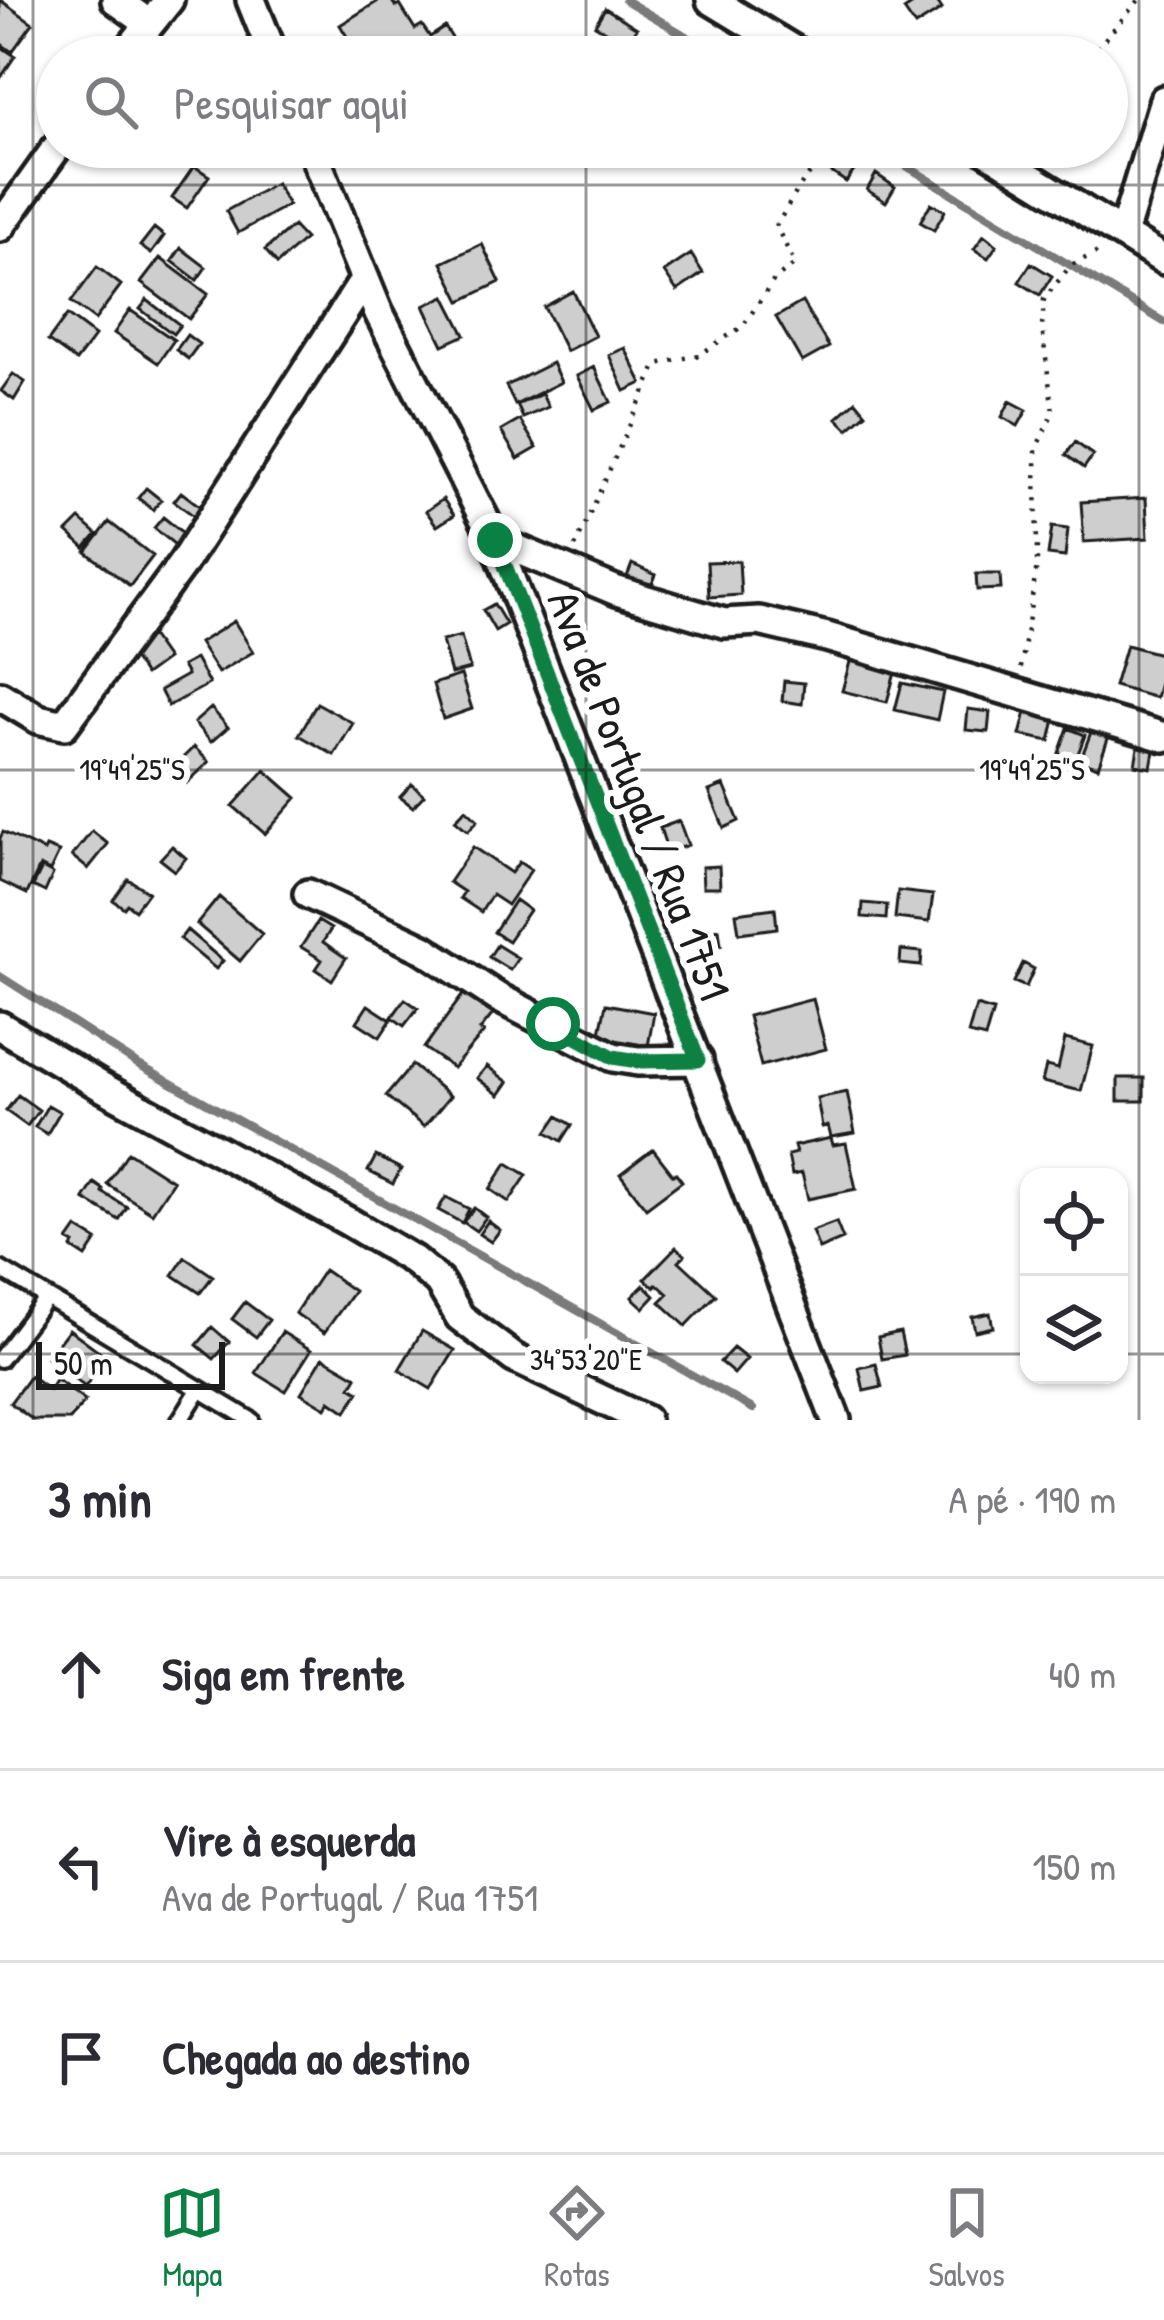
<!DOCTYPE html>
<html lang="pt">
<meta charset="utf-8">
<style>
:root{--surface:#fff;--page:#f2f2f3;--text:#2b2b33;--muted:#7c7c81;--line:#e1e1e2;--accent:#0b8043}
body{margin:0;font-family:"Patrick Hand",sans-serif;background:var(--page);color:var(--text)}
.controls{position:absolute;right:36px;bottom:36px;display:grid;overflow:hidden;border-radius:24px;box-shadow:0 3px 9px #0004}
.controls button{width:108px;height:108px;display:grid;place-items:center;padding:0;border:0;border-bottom:3px solid var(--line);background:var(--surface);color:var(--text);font:60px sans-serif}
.scale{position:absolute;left:36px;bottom:30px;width:189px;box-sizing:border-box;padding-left:12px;border:6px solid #1c1c1c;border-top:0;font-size:33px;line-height:42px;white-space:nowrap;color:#1c1c1c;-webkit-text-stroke:9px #fff;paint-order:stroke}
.stop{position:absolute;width:36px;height:36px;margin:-27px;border:9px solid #0b8043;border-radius:50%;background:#fff}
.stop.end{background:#0b8043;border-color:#fff;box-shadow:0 3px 12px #0008}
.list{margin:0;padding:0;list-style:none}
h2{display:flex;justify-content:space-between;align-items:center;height:156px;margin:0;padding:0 48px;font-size:51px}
h2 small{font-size:39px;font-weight:400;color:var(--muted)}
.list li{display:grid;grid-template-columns:78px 1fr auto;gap:36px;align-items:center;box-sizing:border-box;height:192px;padding:0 48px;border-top:3px solid var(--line)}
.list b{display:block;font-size:45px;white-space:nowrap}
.list p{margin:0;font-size:39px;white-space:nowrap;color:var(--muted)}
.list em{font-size:39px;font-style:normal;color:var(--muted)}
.icon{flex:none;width:66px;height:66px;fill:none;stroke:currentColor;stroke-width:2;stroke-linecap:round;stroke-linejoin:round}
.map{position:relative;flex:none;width:1164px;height:1420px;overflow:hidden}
.search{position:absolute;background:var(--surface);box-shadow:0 3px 9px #0004;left:36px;right:36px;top:36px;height:132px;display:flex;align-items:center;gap:30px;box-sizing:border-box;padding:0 42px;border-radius:66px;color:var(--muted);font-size:45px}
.sheet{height:732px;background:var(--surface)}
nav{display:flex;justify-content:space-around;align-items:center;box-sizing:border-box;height:168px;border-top:3px solid var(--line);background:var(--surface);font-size:33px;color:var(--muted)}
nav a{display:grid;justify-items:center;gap:6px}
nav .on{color:var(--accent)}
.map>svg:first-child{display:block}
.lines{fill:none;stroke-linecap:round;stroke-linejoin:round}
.stream{stroke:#7a7a7a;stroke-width:8}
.building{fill:#cecece;stroke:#1c1c1c;stroke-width:3}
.lane-casing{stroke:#1c1c1c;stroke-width:22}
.street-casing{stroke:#1c1c1c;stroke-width:36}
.path{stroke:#1c1c1c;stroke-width:4.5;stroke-dasharray:3 9;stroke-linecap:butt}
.lane{stroke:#fff;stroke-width:14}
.street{stroke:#fff;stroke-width:27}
.route{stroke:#0b8043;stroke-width:15}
.ticks{fill:none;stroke:#1c1c1c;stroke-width:3;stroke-opacity:0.45}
.labels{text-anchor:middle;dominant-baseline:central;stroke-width:12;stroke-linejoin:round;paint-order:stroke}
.street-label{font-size:45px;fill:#1c1c1c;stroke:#fff}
.ticks-label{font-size:30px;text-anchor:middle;fill:#1c1c1c;stroke:#fff;stroke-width:12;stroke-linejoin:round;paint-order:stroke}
</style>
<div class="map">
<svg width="1164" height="1420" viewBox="0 0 1164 1420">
<rect width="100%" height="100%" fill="#fff"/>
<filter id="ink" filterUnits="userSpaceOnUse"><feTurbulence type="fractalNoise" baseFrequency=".00833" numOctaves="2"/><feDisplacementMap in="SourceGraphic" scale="24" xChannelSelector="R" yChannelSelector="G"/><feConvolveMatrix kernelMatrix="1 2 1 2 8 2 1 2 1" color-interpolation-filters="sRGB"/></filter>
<g filter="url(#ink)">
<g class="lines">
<path class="stream" d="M625,0L722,57
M875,147L1164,322
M0,976L139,1065L753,1409"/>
</g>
<path class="building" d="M0,0L33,23L12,52L0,43Z
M380,0H391L396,7L400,5L415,29L422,25L430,37L445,27L457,46L447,52L450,57H364L361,51L357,53L340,25Z
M919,0H936L942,9L915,26L904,10Z
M605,8L637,28L627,44L595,25Z
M0,46L15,56L0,79Z
M843,154L859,164L846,182L831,172Z
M194,166L209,176L187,208L172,198Z
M876,174L895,187L886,202L867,190Z
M276,183L288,205L238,233L226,211Z
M931,203L945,211L934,230L920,222Z
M293,226L305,239L277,264L265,250Z
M154,228L164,236L151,254L140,246Z
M984,235L997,245L988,258L974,249Z
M482,244L500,282L461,301L442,263Z
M181,248L206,267L197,280L172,261Z
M691,254L703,273L677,291L664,272Z
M160,258L208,294L189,319L141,283Z
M1031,263L1052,276L1040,295L1019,282Z
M97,267L121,285L95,320L71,302Z
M573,291L595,336L566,351L544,307Z
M445,296L465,335L443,345L424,306Z
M147,300L180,325L173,334L140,309Z
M802,302L829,347L802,362L776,317Z
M130,310L174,340L158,363L114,333Z
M67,315L95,336L76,361L48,341Z
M187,335L199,344L188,359L176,350Z
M625,348L642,383L625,391L609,355Z
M552,363L561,382L515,405L506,386Z
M594,367L611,402L594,410L577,376Z
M13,374L25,382L14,400L1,391Z
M542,394L548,407L523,418L517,405Z
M856,401L866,413L848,429L837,418Z
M1010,401L1027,410L1018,426L1002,417Z
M520,420L537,448L518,459L501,431Z
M1075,442L1093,455L1084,468L1066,455Z
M146,488L161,500L153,510L138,498Z
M181,492L205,510L198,519L174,501Z
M1146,498L1148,538L1084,542L1081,502Z
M443,499L454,515L437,526L426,511Z
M163,517L184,534L175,545L154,528Z
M80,519L97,534L85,548L67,532Z
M109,522L153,556L130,586L86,552Z
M1052,527L1068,529L1065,557L1048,555Z
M739,561L741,595L709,597L707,562Z
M632,564L656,575L650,588L627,577Z
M976,574H1000L1001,589L977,590Z
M494,604L506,624L495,631L483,610Z
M234,621L253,652L218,673L199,643Z
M151,636L167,659L145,675L129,652Z
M461,636L470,669L451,674L442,641Z
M1126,645L1164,655V668L1156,698L1114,686Z
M851,658L896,669L887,702L842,691Z
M195,659L209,684L168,706L160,690L187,675L182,666Z
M461,675L472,709L443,719L433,684Z
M784,681L804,683L802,704L782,701Z
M902,683L943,692L937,720L895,710Z
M317,703L353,723L334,755L299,735Z
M211,708L228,727L211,742L194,723Z
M968,709L990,712L988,732L966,730Z
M1026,712L1055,719L1050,741L1020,735Z
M1093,727L1110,733L1098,767L1080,761Z
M1068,728L1085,735L1076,759L1059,753Z
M1140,736L1156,739L1151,768L1135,765Z
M194,747L209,762L187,783L172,768Z
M265,770L297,798L265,834L233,806Z
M412,784L424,795L413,807L400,797Z
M724,785L739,821L724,828L709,791Z
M466,809L478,820L468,831L455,820Z
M679,821L688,845L668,852L660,828Z
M92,831L108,844L88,869L72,856Z
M3,832L44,851L46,847L59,852L50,871L40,866L27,894L0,881V838Z
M172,846L186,858L175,871L160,859Z
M473,847L511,873L519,862L531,870L507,905L492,895L481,912L460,898L464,892L449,882Z
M719,866L720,887H703L702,867Z
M42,868L53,874L45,892L33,886Z
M128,879L148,892L135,910L127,904L124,908L113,900Z
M898,891L933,895L929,922L895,918Z
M219,897L262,934L240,961L197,924Z
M515,900L529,910L508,941L494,932Z
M863,903L887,905L886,919L862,917Z
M775,908L777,928L739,933L736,913Z
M318,921L331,929L323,942L346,958L332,980L316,969L322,960L301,947Z
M719,929L721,945L704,947L701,932Z
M187,930L223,961L216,969L180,939Z
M497,945L518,958L510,970L489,957Z
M901,950L922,952L921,966L900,964Z
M1023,963L1034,969L1026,987L1014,982Z
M464,993L493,1014L480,1030L484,1032L453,1068L424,1048Z
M405,999L418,1008L404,1026L392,1017Z
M813,999L826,1049L761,1066L748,1016Z
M606,1004L654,1013L648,1046L599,1037Z
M368,1005L391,1020L380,1037L357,1022Z
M976,1006L993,1011L985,1038L968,1034Z
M1065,1039L1093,1046L1081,1091L1042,1082L1046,1066L1058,1069Z
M412,1065L450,1096L424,1127L386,1096Z
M487,1066L508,1082L499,1095L477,1078Z
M1118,1078H1144V1101H1118Z
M847,1092L855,1133L831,1137L828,1126L822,1127L817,1098Z
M18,1095L39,1110L27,1126L6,1111Z
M48,1105L60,1112L47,1134L35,1127Z
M558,1116L572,1125L562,1141L547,1132Z
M831,1138L833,1145L846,1143L856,1189L808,1199L802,1173L792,1175L788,1155L796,1153L794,1146Z
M653,1149L673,1175L676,1173L682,1181L646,1208L620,1174Z
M128,1152L173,1181L152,1213L107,1184Z
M376,1156L401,1169L393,1184L368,1171Z
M507,1163L527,1175L509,1202L490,1189Z
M94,1183L103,1189L102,1192L127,1207L119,1220L84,1199Z
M446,1197L469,1209L462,1223L438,1210Z
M474,1208L486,1217L476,1231L463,1222Z
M488,1221L500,1230L491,1242L479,1234Z
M836,1222L843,1239L819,1249L812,1231Z
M77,1228L97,1240L86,1257L72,1248L74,1244L68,1241Z
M676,1247L685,1255L679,1261L716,1295L686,1326L660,1302L668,1294L657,1284L654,1287L645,1279Z
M185,1257L213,1276L200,1293L173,1275Z
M324,1270L354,1291L324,1333L295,1313Z
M644,1285L655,1296L644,1308L632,1297Z
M245,1302L269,1320L256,1337L232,1319Z
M990,1313L993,1327L975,1331L972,1317Z
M212,1327L229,1342L214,1359L197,1345Z
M69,1329L107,1357L85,1387L47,1358Z
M422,1331L455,1350L431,1389L399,1370Z
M282,1332L311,1350L285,1391L256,1373Z
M900,1332L905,1355L882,1359L878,1337Z
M733,1348L747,1359L734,1374L720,1362Z
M323,1357L357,1377L351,1387L359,1392L346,1412L330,1401L326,1408L301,1393Z
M876,1364L882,1387L864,1391L859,1368Z
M30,1376L49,1390L56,1379L85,1401L70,1420H33L10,1403Z"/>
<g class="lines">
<defs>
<path id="lane" d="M0,1269L251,1420
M0,1359L47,1297
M180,1420L199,1390"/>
<path id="street" d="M116,0L148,23
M251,0L274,57
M711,0L805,57
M123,57L169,0
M311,147L378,311L495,540L836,1420
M981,147L1164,260
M0,227L57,147
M1123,234L1164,100
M495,540L617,591L724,623L759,621L827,637L1164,737
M0,696L38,719L64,725L183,563L365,279
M308,894L424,949L497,997L613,1057L638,1061L698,1060
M0,1026L104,1088L349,1222L413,1260L439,1282L460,1317L514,1358L645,1420"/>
</defs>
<use href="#lane" class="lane-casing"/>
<use href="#street" class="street-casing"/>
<path class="path" d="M1089,57L1139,0
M575,547L657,364L699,355L743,326L774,280L795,264L776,226C796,194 813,153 854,147
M1021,668L1037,565L1036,449L1053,412L1042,328L1044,299L1071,265L1100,251"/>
<use href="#lane" class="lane"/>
<use href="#street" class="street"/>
</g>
</g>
<g class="lines" filter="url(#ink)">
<path class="route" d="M495,540L698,1060L638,1061L613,1057L553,1024"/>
</g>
<path class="ticks" d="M33,0V1420M586,0V57M1139,0V1420M586,147V1420M0,185H1164M0,770H1164M0,1354H1029M1119,1354H1164"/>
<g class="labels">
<g class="street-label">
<text transform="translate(640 795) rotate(69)">Ava de Portugal / Rua 1751</text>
</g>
</g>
<g class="ticks-label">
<text x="132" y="780">19°49'25"S</text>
<text x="1032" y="780">19°49'25"S</text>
<text x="586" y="1370">34°53'20"E</text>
</g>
</svg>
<div class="controls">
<button><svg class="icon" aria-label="locate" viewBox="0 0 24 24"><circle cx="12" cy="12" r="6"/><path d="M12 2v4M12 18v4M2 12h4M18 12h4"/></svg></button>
<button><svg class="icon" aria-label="layers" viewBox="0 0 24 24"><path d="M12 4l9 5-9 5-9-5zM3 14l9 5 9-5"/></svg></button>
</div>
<div class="scale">50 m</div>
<div class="stop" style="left:553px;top:1024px"></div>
<div class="stop end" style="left:495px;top:540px"></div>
<div class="search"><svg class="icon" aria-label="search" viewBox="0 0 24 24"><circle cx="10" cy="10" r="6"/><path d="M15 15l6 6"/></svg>Pesquisar aqui</div>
</div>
<section class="sheet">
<h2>3 min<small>A pé · 190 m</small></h2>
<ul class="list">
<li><svg class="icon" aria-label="ahead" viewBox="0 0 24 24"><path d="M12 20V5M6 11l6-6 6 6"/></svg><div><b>Siga em frente</b></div><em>40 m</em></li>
<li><svg class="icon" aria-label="left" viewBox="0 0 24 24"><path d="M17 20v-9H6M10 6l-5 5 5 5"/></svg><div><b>Vire à esquerda</b><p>Ava de Portugal / Rua 1751</p></div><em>150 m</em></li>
<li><svg class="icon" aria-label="arrive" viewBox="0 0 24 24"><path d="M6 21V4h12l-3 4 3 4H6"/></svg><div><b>Chegada ao destino</b></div></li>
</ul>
</section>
<nav>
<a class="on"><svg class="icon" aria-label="map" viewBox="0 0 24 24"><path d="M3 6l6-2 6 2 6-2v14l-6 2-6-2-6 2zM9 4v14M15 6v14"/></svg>Mapa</a>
<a><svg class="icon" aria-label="directions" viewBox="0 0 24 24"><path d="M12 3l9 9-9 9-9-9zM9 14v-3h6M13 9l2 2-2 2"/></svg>Rotas</a>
<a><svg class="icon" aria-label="saved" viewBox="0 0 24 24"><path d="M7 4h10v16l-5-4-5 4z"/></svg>Salvos</a>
</nav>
